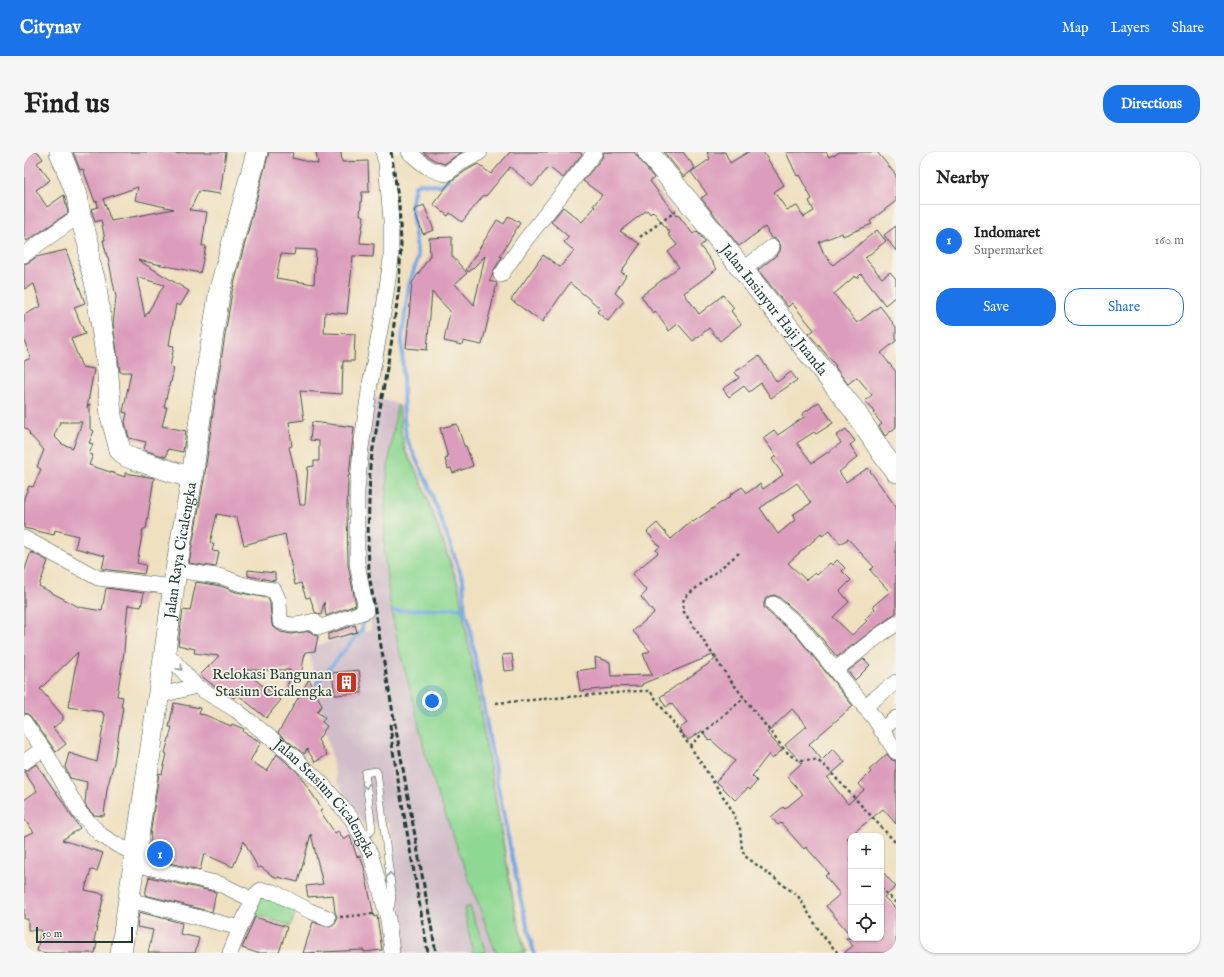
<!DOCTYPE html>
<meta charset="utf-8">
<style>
:root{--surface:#fff;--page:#f6f6f6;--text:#222;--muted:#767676;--line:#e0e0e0;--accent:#1a73e8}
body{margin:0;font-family:"IM FELL English",serif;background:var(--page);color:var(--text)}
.controls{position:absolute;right:12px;bottom:12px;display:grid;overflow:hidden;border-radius:8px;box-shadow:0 1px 3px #0004}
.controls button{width:36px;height:36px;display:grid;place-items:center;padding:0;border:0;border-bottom:1px solid var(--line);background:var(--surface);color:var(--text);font:20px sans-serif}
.scale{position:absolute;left:12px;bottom:10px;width:97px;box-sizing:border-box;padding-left:4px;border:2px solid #1f3d34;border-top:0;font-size:11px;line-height:14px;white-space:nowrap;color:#1f3d34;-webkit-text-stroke:3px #f7f3e8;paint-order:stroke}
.you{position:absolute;left:408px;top:549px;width:14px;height:14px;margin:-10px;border:3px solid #fff;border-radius:50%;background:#1a73e8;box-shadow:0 0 0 6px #1a73e833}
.badge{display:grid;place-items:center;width:26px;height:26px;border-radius:50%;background:var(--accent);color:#fff;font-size:13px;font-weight:700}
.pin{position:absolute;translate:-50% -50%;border:2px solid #fff;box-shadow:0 1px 4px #0006}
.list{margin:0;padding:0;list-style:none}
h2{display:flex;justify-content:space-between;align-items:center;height:52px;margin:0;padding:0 16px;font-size:17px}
h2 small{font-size:13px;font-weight:400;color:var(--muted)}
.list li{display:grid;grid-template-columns:26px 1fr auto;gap:12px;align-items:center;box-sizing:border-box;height:72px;padding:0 16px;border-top:1px solid var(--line)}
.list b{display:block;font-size:15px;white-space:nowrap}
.list p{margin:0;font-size:13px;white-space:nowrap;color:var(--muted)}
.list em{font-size:13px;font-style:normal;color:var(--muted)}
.actions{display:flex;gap:8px;padding:12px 16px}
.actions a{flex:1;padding:9px 0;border:1px solid var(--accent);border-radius:16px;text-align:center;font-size:14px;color:var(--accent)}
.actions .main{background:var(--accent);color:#fff}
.icon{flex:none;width:22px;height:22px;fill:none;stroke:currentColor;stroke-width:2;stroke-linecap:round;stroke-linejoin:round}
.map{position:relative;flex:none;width:872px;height:801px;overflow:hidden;border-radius:16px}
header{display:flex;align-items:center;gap:24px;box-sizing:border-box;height:56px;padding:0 20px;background:var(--accent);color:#fff}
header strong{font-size:19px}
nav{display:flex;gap:22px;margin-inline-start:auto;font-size:14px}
.intro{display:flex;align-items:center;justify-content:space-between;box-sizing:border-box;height:96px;padding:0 24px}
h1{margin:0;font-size:28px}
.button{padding:10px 18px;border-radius:16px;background:var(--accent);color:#fff;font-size:14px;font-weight:700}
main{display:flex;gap:24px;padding:0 24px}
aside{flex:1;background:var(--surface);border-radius:16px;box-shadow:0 1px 3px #0004}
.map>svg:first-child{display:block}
.built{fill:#f6cfd7}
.industrial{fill:#d1bdc9}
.green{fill:#8fd893;stroke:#578a64}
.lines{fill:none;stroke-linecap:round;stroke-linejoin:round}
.stream{stroke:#7baae5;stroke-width:4}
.building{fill:#dc9dbc;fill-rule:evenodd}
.lane-casing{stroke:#3e5549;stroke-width:8}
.street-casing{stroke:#3e5549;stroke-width:16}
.secondary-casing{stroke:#3e5549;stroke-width:22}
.path{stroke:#3e5549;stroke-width:2.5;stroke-dasharray:3 3;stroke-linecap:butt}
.lane{stroke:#fff;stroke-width:7}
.street{stroke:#fff;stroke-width:15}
.secondary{stroke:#fff;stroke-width:21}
.rail{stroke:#1f3d34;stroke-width:3;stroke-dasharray:6 3;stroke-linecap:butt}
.oneway{stroke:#8f9e9a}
.labels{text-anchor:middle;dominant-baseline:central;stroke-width:3.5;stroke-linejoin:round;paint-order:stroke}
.street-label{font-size:15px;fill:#1f3d34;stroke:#f7f3e8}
.poi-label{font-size:15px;fill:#1f3d34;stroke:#f7f3e8;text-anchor:end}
</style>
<header>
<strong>Citynav</strong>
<nav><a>Map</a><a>Layers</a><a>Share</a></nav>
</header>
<div class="intro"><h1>Find us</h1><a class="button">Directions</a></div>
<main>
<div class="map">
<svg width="872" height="801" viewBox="0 0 872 801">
<rect width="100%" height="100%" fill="#f7f3e8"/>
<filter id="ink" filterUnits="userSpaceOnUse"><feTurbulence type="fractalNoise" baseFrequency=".025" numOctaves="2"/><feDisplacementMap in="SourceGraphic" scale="8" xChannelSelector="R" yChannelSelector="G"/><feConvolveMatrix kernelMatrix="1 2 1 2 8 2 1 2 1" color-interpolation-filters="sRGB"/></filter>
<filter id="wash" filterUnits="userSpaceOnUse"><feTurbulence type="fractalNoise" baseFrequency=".012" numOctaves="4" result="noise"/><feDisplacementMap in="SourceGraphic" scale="16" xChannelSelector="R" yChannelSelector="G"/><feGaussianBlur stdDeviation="0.9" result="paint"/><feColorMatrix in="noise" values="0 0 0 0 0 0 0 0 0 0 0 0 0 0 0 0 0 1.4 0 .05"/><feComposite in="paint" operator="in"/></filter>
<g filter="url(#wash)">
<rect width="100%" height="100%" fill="#efe0c0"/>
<path class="built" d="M326,672L337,690L350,737L361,801H346L331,723L299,680Z"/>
<path class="industrial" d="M350,245L377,253L378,282L383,299L398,327L436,431L492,755L503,801H374L381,785L372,732L366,671L340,672L313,630L284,496L347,478V461L337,385L338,328Z"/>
<path class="green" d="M373,253L375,255L377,281L381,299L396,327L434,433L490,755L501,801H472L412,637L402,605L391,556L375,497L366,452L360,401L361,354L364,315Z
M235,743L273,755L267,774L229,762Z
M446,755L461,797L462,801H449L440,756Z"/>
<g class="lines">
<path class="stream" d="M425,27L415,34L396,31L391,34L387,54L394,106L385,133L378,185L380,266L382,286L404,332L439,428L441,462
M369,459L436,456L444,466L474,635L497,749L510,801
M292,532L338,478C338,471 339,470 345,467"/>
</g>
<g id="blocks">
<path class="building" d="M0,0H14L19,7L13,11L26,28L12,38L23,55L40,43L44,61L3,89L0,84Z
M49,0H141L156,2V0H202L196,42L175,39L166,58L183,60L178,94H182L176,121L114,108L165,139L156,154L152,152L145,193L150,194L146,215L150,216L147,230H146L140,255H143L138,274L162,279L159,300L144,297L142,305L120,298L122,290L105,286L101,270L103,261L99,260L107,220H96L89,172L92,145L84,105H83L79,88H81L77,68L71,70L67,57L74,55L73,49L71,50L59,17L56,18ZM114,35L111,48L150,57L87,69L79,47ZM113,125L140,133L121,165Z
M245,0H269L268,6L294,12L292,0H317L318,10L344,9L345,40H338L336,63L340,64L336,89V91L350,92L349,105L329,104L323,162L301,160L300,181L331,182L330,209H319L318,242L276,239L280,268L265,270L268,294L265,295L271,320L276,353H281L284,315L290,314V309H295V289L286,288L288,270L330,275L325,324H324L323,357L324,413L332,453L302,464L300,450L297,463L291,460L286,445L282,446L277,431L271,433L261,382L220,393L213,366L193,362L186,391L190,392L188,399L195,400L192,415L165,411L180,328L191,246L208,140ZM271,97L292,98L290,132L252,126L257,102L270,103Z
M399,0H438L420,12L410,8Z
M486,0H555L558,2L539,26L526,16L525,17L524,16L509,34L486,15L462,44L460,43L438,70L426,61L424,64L409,52L427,29L443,18L454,12L467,22Z
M580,0H610L630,26L626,29L652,64L654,63L669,82L673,79L681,90L676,94L693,117L660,141L675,162L699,143L710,156L707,159L717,172L696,189L685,176L669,189L654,172L645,179L631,159L629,161L617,144L655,115L644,100L653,93L644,82L646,81L629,59L626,62L623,58L596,79L616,92L597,120L602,123L591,141L600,149L584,169L573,160L576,156L546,131L518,170L487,148L519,103L536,115L550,99L540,90L545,85L527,70L539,55L558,70L571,55L569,54L578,43L559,29L578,6Z
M640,0H659L671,16L660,25Z
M683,0H701L706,11L724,0H739L760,33L750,40L763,58L773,54L780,65L790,59L785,49L788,47L775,23L773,24L762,0H802L805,5L809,3L810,4L815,0H853L872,23V49L846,69L848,72L819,84L818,81L795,90L800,102L809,113L853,78L862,89L841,106L858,126L866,120L872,127V144L861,153L837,122L833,126L831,124L810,142L833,171L856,154L872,175V189L857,201L872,220V275L861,284L855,274L858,272L849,261L851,260L841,249L848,243L833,225L824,232L811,215L812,214L785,182L790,178L768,151L764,155L734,118L754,102L756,99L757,94L755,90L752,87L747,86L741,75L715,94L677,46L683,42L667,20L686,7Z
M400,53L410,78L399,82L390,58Z
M485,64L496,71L476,104L478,105L470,118L468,124L465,129L473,131L458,193L439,189L438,193L420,189L426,159L408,140L403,198L382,196L388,131L406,104L405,86L428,85V104L443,121L431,132L450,153L461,104L445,120L442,118L473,68L480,72Z
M872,74V99L860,83Z
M42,98L61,151L50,155L61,182L47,187L58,215L70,217L63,256L65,252H66V277L70,279L65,291L69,292L65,302L69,303L65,313L101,325V321L130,326L122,377H119L113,411L122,413L120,422L78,417L81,404L51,396L54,384L31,378L30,383L0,376V346L5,334L9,335L17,317L13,315L20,298L5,282L6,281L0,275V209L7,206L0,188V163L17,154L10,132L0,137V112L5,110L12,105ZM36,270H58L49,296L38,292L30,284Z
M735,204L753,230L767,220L773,228L747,246L737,231L725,240L720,234L705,245L699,237L715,226L711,220Z
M795,250L809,271L792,282L790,280L773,291L788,311L817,291L812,284L822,277L831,289L826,293L834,305L815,320L822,330L844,316L872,355V461L813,505L785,471L755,445L750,443L746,444L742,446L740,451V455L743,459L772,483L829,554L785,592L798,608L809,597L821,610L803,626L824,652L840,638L835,632L847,620L845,618L851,613L863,602L868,608L872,609V672L859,657L823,686L827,691V784L802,754L816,742L801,724L805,721L782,695L780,697L757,671L754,673L747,665L759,655L761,657L779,642L763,624L778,611L761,593L783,574L768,557L743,581L758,598L748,607L745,602L728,624L733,629L726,638L724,636L711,648L692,629L711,609L687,588L686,589L678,579L664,588L655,577L663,571L647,551L642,555L636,545L693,506L691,502L618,532V534L587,535L588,536L556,539L553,519L572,516L571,505L586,510L587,524L628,523L619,502L626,499L609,479L630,461L617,445L623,439L608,422L634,401L632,398L636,395L623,380L633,371L647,387L668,369L669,370L707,344L706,343L718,335L723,341L736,332L739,337L759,323L748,307L752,304L739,286L750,278L754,283L780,265L778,262ZM773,331L787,351L768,363L771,368L754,382L736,356ZM806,378L816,392L824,387L850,415L846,418L866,440L849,454L851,457L841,467L843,469L828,483L809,465L825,450L816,439L827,428L818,419L821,416L813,408L808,413L806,411L793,423L791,421L782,428L764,411L797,382L798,384Z
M433,272L440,294H442L449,314L429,321L427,316L424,317L421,307L424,306L416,276Z
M7,400L24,409L15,434L55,455L78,459L82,436L120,441L117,455L104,453L102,471L100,500L93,544L99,545L97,555H99L98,561L90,610L83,637L80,664L70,663L63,656L61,651L63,630L46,626L41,615L45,601L73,610L81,563H79V560L44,555L54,500L16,537L39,564V568L29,576L42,592L32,600L7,565L4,562L0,561V420Z
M224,418L251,421V429L224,424Z
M172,430L197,434L212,440L244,446L246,451L248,473L252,477L257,480L267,482L286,479L290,483L294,484L291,499L281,500L277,524L263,541L266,518H219L257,548L242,566L213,542L210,546L190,534L176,523L195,504L170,501L171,497L154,493L159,458L166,459Z
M331,473L333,480L304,488V482Z
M488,502L490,518L480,519L478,503Z
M840,507L846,513L831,528L824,519Z
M335,518L338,541L311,543L308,521Z
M285,527L298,553L293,560L301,566L298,570L303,574L294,588L303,603L291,610L283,597L280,602L254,581Z
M150,551L176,556L175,562L181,563L207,574L208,572L220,577L219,580L237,590L226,609L243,619L253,602L274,621L299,658L296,659L311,681L314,679L320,688L326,684L333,705L336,704L340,715L350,765L353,764L358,798L340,800V798L279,801L289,770L301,774L306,775L310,773L312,770L313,765L311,760L309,743L284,745L282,734L299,732L287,682L274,730L254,725L253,727L237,715L234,716L220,689L209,715L180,702L176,718L123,706L127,685L126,684L135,621L138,622L143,602L141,601L148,575H145Z
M12,612L39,650L45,661L56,676L38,688L79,701L73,719L67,718L61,738L80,742L70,789L73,790L71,801H23L13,799L17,778H4V767H0V684L10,680L0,667V648L13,639L0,619L5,617Z
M857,718L872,735L860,745L872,757V801H820L829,794L822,786H857Z
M125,725L192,740L188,760L121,743Z
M115,760L158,771L156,782L175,786L171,801H124L129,778L113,775Z
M231,765L263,775L255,801H233L218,796Z"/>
</g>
</g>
<g filter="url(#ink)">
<use href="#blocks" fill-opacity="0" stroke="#3e5549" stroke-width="1"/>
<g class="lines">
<defs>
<path id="lane" d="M338,685L346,680L348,677L341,621L352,619L353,620L368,741L367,753L364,759"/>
<g id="street">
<path d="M385,0C399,12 404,18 422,22L438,10L450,4L456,0"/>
<path d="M0,103L13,93L56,63"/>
<path d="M719,118L748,95"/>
<path d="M477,123L499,91L571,0"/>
<path d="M0,386L74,426L149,435"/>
<path d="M152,418L199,425L214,431L234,436L250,438L255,449L256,469C267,476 278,472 290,469L294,475L300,474L342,459L333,411V339L337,296L346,232L359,162L367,107V68L362,11L359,0"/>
<path d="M749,452L778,477L850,566L872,600"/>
<path id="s1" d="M141,499L172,534L212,558L268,603L298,632L328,667L347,703L364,767L368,801"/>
<path d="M811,518L857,482L872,472"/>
<path d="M134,544L172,534"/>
<path d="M840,555L872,530"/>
<path d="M0,570L24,604L56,661L77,683L93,693L112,702"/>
<path d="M857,578L872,566"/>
<path d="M0,610L19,597"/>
<path d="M110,712L196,732L229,748"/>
<path d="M105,748L216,776L231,743L237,738L250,740L286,759L304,766"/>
<path d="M206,801L216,776"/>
</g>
<g id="secondary">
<path d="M36,0L53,43L56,63L65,94V109L71,129L83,210L87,264L96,298L102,304L109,307L168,326"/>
<path id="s2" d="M624,0L665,50L830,258L858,301L872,320"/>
<path id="s3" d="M97,801L141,499L152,418L168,326L179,244L196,137L233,0"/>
</g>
</defs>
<use href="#lane" class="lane-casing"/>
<use href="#street" class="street-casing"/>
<use href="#secondary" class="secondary-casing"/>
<path class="path" d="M616,85L652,59
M715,401L660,446L659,451L660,460L704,525L759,596L766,603L774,608H793L802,615L872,691
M472,551L614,539H626L666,594L706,655L716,677L718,697L721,704L774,744L798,783L814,801
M666,594L680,580L720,546
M857,736L872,751
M316,765L349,762
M869,801L872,797"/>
<use href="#lane" class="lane"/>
<use href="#street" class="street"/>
<use href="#secondary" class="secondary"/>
<path class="rail" d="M367,0L375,52L377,91L375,136L368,187L346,314L344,384L345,422L357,494L412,801
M366,572L369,599L404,801"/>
</g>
<defs><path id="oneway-chevron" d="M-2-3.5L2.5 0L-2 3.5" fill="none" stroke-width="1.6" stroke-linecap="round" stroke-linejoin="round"/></defs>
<g class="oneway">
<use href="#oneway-chevron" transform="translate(156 516) rotate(49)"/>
<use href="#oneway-chevron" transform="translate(342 634) rotate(82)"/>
<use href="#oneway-chevron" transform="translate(366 723) rotate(-97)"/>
</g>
</g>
<defs>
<symbol id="building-square" viewBox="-11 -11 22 22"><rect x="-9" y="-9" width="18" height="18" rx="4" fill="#c8321e" stroke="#f7f3e8"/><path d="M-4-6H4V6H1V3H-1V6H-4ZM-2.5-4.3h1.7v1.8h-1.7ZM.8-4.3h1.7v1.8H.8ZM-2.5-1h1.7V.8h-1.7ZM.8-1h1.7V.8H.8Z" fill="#fff"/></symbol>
</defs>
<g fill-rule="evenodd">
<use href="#building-square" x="310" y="518" width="25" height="25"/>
</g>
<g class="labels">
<g class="street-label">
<text stroke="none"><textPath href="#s2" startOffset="202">Jalan Insinyur Haji Juanda</textPath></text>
<text stroke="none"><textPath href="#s3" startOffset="407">Jalan Raya Cicalengka</textPath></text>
<text stroke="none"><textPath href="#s1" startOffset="220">Jalan Stasiun Cicalengka</textPath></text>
</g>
<g class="poi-label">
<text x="308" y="522">Relokasi Bangunan<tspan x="308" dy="17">Stasiun Cicalengka</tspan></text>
</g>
</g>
</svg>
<div class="controls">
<button>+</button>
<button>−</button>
<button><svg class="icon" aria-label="locate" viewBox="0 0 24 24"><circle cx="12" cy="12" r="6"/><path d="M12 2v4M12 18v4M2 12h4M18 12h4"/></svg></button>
</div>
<div class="scale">50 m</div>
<div class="you"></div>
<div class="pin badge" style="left:136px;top:702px">1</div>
</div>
<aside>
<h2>Nearby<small></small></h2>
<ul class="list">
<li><span class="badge">1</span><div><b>Indomaret</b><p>Supermarket</p></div><em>160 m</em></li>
</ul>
<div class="actions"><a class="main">Save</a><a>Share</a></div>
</aside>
</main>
